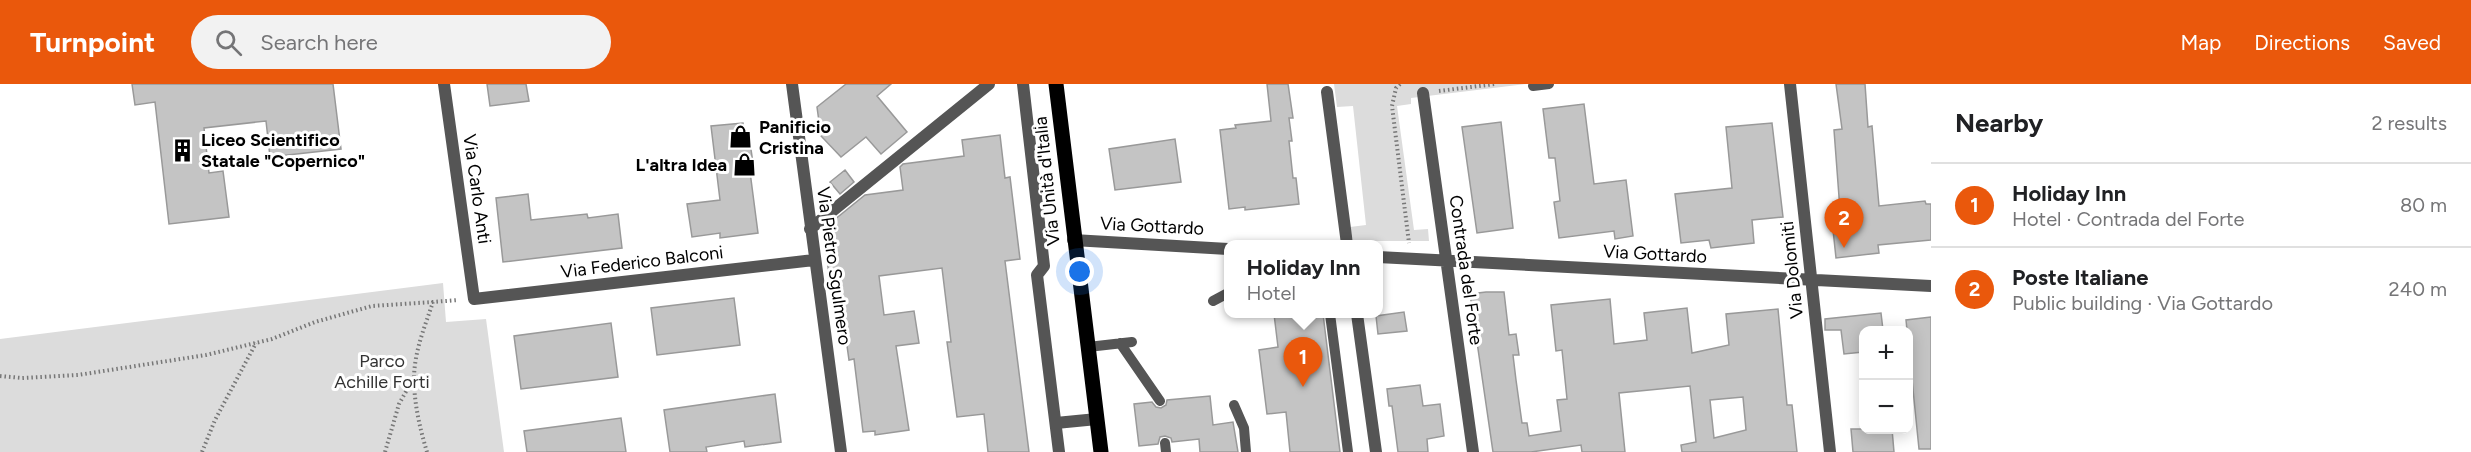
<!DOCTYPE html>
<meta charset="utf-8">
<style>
:root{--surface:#fff;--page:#f2f2f2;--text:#202124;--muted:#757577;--line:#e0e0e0;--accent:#ea580c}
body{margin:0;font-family:Figtree,sans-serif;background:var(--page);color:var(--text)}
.controls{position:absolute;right:18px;bottom:18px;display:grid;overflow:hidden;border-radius:12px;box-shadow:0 3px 15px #0003}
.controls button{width:54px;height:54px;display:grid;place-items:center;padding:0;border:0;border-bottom:2px solid var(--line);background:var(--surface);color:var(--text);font:30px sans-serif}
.you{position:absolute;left:1080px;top:188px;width:21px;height:21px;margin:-15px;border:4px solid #fff;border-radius:50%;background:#1a73e8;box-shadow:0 0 0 9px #1a73e833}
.badge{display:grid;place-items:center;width:39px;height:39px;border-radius:50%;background:var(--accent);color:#fff;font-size:20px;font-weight:700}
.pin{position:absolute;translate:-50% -50px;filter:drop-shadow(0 2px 3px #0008)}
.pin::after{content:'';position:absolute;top:32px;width:21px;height:18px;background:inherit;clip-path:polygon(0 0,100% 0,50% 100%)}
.popup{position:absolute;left:1224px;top:156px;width:159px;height:78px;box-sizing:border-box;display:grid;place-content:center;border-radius:12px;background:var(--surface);filter:drop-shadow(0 2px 4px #0005);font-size:20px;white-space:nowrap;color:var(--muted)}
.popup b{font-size:22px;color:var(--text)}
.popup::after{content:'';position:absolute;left:50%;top:100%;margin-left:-12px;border:12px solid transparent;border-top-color:var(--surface)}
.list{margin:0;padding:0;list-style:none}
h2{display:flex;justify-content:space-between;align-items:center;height:78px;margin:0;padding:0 24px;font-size:26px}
h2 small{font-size:20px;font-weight:400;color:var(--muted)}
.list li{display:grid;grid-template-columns:39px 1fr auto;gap:18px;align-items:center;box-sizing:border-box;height:84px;padding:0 24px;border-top:2px solid var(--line)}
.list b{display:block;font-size:22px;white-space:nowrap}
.list p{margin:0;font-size:20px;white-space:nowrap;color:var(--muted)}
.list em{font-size:20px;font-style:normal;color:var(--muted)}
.icon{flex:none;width:33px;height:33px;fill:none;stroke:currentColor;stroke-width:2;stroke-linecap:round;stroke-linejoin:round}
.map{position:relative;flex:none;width:1931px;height:368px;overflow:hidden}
header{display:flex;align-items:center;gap:36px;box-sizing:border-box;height:84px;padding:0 30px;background:var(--accent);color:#fff}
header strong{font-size:28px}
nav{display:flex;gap:33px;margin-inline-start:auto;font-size:21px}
.search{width:420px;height:54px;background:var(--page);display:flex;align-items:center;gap:15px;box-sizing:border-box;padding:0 21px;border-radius:33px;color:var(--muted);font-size:22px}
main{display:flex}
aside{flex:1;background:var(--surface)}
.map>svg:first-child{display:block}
.green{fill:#dcdcdc}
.building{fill:#c4c4c4;stroke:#999;stroke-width:1.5;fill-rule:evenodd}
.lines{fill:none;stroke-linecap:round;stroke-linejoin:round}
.path{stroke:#777;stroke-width:4;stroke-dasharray:1.5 3;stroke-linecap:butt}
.lane{stroke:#555;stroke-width:10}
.street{stroke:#555;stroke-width:12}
.primary{stroke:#000;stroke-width:15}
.labels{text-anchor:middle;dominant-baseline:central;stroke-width:6;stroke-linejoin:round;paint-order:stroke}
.poi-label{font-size:18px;font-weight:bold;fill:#000;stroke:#fff;text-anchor:start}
.street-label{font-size:18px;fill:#000;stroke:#fff}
.park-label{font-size:18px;fill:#333;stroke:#fff}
</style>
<header>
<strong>Turnpoint</strong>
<div class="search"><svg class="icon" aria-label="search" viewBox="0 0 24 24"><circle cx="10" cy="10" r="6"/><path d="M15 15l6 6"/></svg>Search here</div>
<nav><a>Map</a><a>Directions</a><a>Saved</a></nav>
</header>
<main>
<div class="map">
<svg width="1931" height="368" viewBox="0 0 1931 368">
<rect width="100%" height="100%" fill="#fff"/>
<path class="green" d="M1334,0H1527L1411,14V20L1397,22L1414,146L1428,145L1429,157H1353L1350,143L1366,141L1353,22L1337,23Z
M443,199L446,238L486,235L504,368H0V255Z"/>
<path class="building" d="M132,0H333L341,65L270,73L266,37L204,44L209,89L223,87L229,133L169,140L155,18L135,21Z
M487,0H526L529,17L490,22Z
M846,0H891L877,12L907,48L881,70L866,53L841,73L821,52L817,23Z
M1267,0H1288L1293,34H1289L1292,57H1289L1293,94H1296L1299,120L1245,126V123L1229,125L1220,46L1236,44L1235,41L1271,37Z
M1836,0H1865L1868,43L1872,42L1879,122L1925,117L1926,120H1931V156L1878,161L1879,169L1836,174L1831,127L1840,126L1834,46L1842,45Z
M1584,20L1594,100L1626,96L1633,152L1615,155L1614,147L1559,154L1554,118L1560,117L1555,74H1549L1543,25Z
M1501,38L1513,144L1477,149L1462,43Z
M743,39L745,52H749L753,79L749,80L758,149L720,154V149L692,153L687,120L720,116L711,42Z
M1772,39L1783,133L1752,136L1754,159L1711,164L1709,156L1681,159L1675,110L1732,104L1726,43Z
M1000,51L1005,94L1010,93L1020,175L1005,177L1029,368H988L984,330L957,333L947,258H951L942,184L879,192L884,231L914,227L919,259L896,262L909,346L875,351V347L863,348L854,275L849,276L838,197L830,198L823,145L865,111L903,106L900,83L903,80L964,72L962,56Z
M1175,55L1181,98L1115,106L1109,65Z
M845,86L854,98L840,110L830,98Z
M528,110L531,136L587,130L588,134L618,130L622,164L503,178L496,114Z
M1486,208H1504L1509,251L1516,250L1519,271H1513L1516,296L1522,339H1527L1529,352L1561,347L1557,316L1567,315L1562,266L1556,267L1551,221L1610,215L1614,260L1647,256L1644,229L1687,224L1692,269L1729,261L1726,230L1778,225L1787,321H1792L1797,368H1682L1681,361L1696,358L1690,302L1619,309L1625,368H1582L1581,361L1531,368H1493L1470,210ZM1743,313L1746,346L1714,354L1710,316Z
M734,214L740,261L657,271L651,224Z
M1404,228L1407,247L1378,250L1376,232Z
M1881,229L1883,246H1863V268L1844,270L1841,246H1825V235Z
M1274,230H1323L1340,368H1290L1286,328L1267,330L1259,266L1278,263Z
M1931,233V365H1919L1906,236Z
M611,239L618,293L521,305L514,252Z
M1420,301L1423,322L1440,320L1444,352L1427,355L1428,368H1398L1392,322H1389L1387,305Z
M775,310L781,358L745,363L744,357L706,363L707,368H670L664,326Z
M1210,312L1213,341L1233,338L1238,368H1200L1199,355L1172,358L1171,354L1165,352L1160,353L1158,360L1139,362L1134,320L1152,318L1156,323L1161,324L1166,321L1167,316Z
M621,334L626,368H527L524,347Z
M1851,345H1892L1894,368H1853Z"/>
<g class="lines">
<path class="path" d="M1400,0L1396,4L1392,22L1409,159
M1439,7L1495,0
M0,292L22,294L78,291L206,271L272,255L315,238L372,222L433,218
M202,368L215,336L256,259
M385,368L399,320L413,295
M427,368C420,345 414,319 414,295C414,268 425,242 433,218L458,216"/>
<path class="lane" d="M1533,2L1549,0
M1213,217L1228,209
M1330,230L1348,368
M1120,259L1160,317
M1088,263L1132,258
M1234,321L1244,344L1246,368
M1165,359L1166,368"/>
<path class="street" d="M444,0L474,215L814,176
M792,0L841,368
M1023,0L1044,182L1037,191L1059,368
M1790,0L1830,368
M1327,8L1347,160
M1423,9L1473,368
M810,145L989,0
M1073,156L1228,165
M1378,173L1931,202
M1357,230L1376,368
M1056,339L1097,335"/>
<path class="primary" d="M1056,0L1101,368"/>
</g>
<defs>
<symbol id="shop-bare" viewBox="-9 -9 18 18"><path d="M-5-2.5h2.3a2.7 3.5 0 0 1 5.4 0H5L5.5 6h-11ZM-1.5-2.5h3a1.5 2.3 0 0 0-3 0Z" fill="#000" stroke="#fff" stroke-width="2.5" paint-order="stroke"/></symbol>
<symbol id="building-bare" viewBox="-9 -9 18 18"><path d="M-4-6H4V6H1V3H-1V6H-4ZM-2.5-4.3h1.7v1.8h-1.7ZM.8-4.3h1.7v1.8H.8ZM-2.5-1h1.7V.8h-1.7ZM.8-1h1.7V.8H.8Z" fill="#000" stroke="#fff" stroke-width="2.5" paint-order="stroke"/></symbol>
</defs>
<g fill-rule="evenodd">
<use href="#shop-bare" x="724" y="36" width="33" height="33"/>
<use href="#building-bare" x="166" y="50" width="33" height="33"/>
<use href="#shop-bare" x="728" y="64" width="33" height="33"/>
</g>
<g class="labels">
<g class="poi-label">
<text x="759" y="43">Panificio<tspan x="759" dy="21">Cristina</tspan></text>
<text x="201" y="56">Liceo Scientifico<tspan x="201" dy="21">Statale "Copernico"</tspan></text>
<text x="727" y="81" text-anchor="end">L'altra Idea</text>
</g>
<g class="street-label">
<text transform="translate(1047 97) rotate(-96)">Via Unità d'Italia</text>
<text transform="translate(477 105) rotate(82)">Via Carlo Anti</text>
<text transform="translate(1152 142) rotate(3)">Via Gottardo</text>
<text transform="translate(1655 170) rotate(3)">Via Gottardo</text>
<text transform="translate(642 178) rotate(-7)">Via Federico Balconi</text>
<text transform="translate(834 182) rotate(82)">Via Pietro Sgulmero</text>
<text transform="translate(1466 186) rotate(82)">Contrada del Forte</text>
<text transform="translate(1792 186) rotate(-96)">Via Dolomiti</text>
</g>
<g class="park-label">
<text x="382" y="277">Parco<tspan x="382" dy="21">Achille Forti</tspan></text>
</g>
</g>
</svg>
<div class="controls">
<button>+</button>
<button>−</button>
</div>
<div class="you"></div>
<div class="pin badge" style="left:1303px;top:303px">1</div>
<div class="popup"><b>Holiday Inn</b>Hotel</div>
<div class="pin badge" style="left:1844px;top:164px">2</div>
</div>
<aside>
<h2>Nearby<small>2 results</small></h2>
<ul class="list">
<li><span class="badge">1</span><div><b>Holiday Inn</b><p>Hotel · Contrada del Forte</p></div><em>80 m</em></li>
<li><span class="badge">2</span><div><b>Poste Italiane</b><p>Public building · Via Gottardo</p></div><em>240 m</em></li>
</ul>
</aside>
</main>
